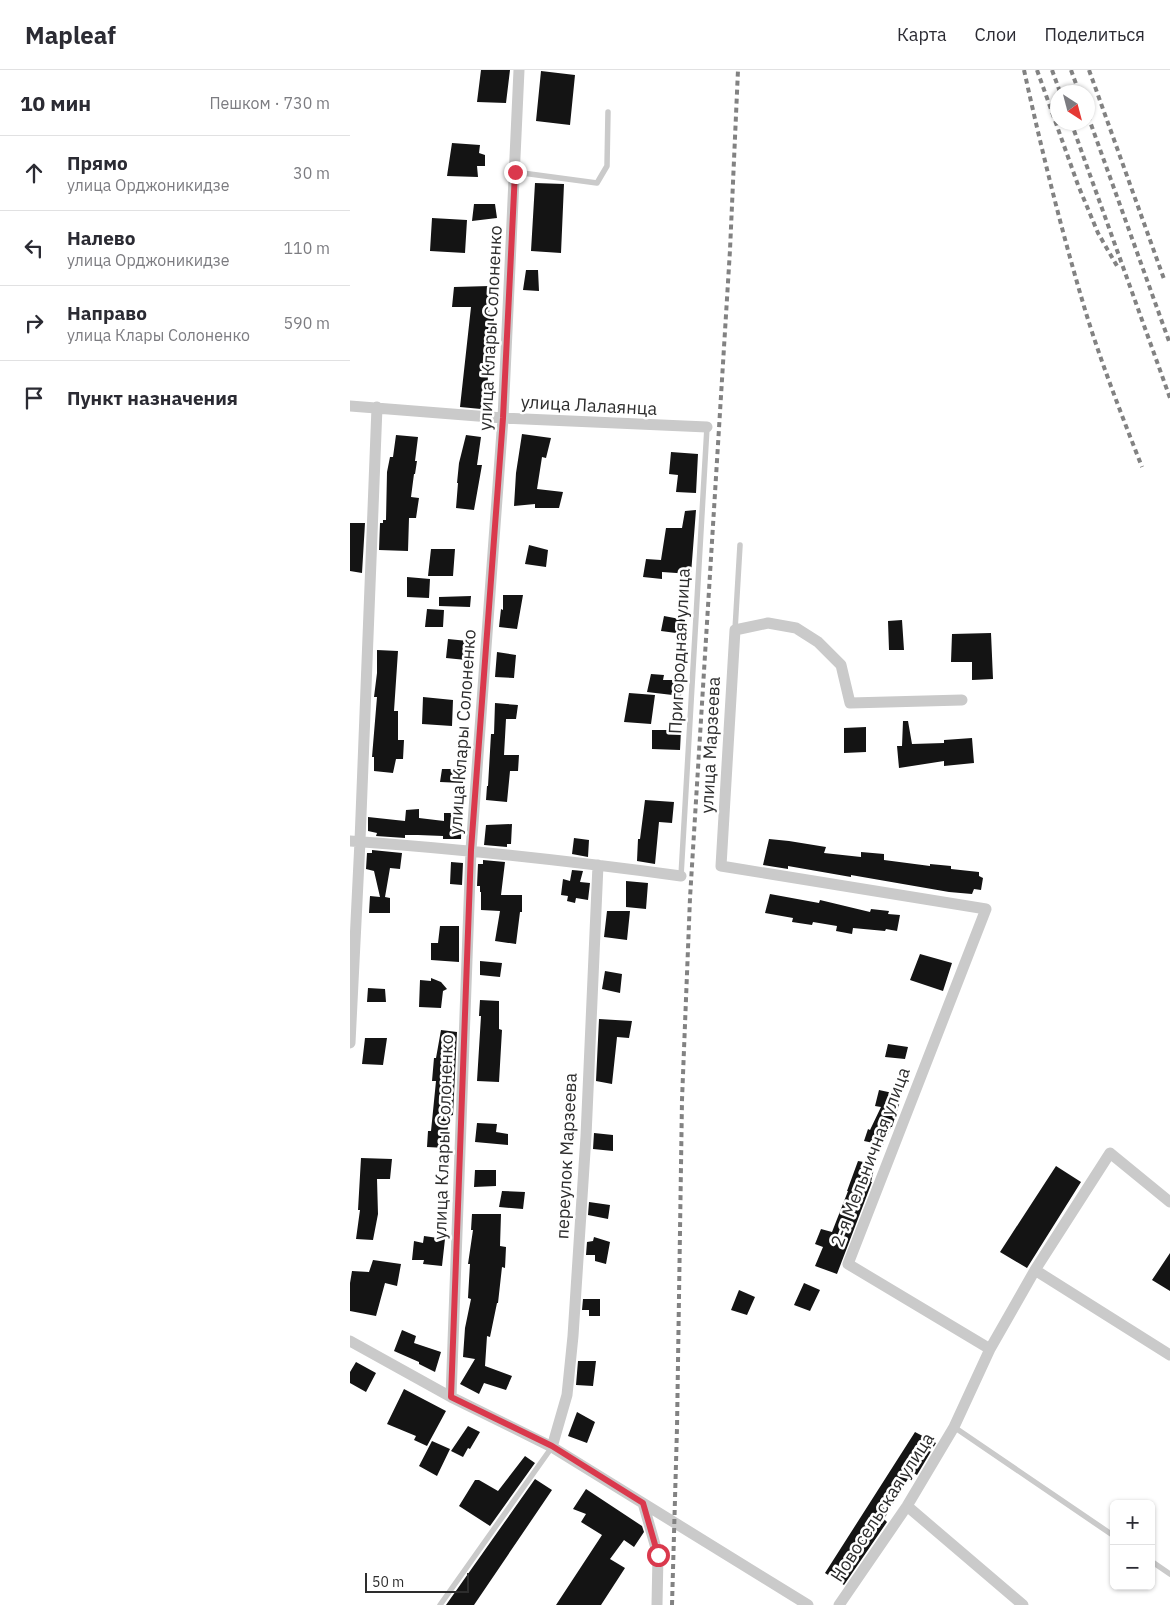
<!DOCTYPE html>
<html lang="ru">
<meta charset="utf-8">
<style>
:root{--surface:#fff;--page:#f7f7f7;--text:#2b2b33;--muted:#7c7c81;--line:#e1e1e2}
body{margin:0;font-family:"IBM Plex Sans",sans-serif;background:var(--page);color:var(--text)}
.controls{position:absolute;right:15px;bottom:15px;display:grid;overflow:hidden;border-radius:8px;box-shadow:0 1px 4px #0004}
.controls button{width:45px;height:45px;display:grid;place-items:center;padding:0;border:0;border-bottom:1px solid var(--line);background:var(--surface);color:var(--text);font:25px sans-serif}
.compass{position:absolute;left:700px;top:15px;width:45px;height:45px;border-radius:50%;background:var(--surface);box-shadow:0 1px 4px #0004;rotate:144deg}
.scale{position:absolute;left:15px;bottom:12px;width:104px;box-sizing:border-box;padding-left:5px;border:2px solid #2d2d2d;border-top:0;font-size:14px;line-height:18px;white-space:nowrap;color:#2d2d2d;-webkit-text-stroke:4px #fff;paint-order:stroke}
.stop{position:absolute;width:15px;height:15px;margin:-11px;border:4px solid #da394d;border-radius:50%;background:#fff}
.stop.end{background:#da394d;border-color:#fff;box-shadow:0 1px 5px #0008}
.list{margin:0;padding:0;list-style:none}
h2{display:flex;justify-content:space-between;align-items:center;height:65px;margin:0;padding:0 20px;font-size:21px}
h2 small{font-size:16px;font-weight:400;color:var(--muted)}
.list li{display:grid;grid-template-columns:32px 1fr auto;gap:15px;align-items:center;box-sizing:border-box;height:75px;padding:0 20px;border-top:1px solid var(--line)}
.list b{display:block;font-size:19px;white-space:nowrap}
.list p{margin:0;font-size:16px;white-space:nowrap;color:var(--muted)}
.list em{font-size:16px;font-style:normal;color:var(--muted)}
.icon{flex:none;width:28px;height:28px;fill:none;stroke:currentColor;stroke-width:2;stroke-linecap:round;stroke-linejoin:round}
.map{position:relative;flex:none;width:820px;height:1535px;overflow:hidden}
header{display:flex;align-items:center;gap:30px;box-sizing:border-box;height:70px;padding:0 25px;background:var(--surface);border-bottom:1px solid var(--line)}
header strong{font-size:24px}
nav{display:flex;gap:28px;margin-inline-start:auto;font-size:18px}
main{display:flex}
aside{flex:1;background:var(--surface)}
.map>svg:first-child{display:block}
.building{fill:#141414}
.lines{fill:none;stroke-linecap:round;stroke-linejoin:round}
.service{stroke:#cacaca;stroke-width:5.5}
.minor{stroke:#cacaca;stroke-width:11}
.rail{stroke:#828282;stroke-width:4;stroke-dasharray:5 4;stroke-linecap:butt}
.route{stroke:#da394d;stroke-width:6}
.labels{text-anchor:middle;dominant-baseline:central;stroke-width:5;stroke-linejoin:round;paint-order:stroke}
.street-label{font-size:18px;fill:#2d2d2d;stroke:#fff}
</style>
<header>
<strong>Mapleaf</strong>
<nav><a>Карта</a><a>Слои</a><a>Поделиться</a></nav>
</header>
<main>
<aside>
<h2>10 мин<small>Пешком · 730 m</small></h2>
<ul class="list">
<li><svg class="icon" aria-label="ahead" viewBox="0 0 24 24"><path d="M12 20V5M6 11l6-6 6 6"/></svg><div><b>Прямо</b><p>улица Орджоникидзе</p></div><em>30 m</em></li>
<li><svg class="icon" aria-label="left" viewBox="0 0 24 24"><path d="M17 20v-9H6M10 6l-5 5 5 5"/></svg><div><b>Налево</b><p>улица Орджоникидзе</p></div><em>110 m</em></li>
<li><svg class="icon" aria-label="right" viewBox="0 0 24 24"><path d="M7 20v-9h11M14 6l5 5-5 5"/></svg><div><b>Направо</b><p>улица Клары Солоненко</p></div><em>590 m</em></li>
<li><svg class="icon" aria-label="arrive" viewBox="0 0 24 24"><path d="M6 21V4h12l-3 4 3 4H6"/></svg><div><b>Пункт назначения</b></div></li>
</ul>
</aside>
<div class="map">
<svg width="820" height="1535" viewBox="0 0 820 1535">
<rect width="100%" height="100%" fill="#fff"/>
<path class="building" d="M131,0H160L156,33L127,32Z
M191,1L225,5L220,55L186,51Z
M102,73L130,75L129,83L135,85V96H127L128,107L97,106Z
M185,113L214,114L211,183L181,181Z
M124,134H145L147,148L122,151Z
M82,148L117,150L115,183L80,181Z
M176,200H188L189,221L173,220Z
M140,216L139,248H144L137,317H134L131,339L110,337L121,237H102L104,217Z
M172,364L201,368L196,388L192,387L187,419L213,422L209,438H185V434L164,436L166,403Z
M46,365L68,367L65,391H67L65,404H64L61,427L69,428L66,448H59L58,481L29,480L30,453H33V450H36L37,402L40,387H43Z
M116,365L131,367L127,395H132L124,440L106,438L108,413H107L109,393Z
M321,382L348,384L346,423L326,422L328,405L319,404Z
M346,440L341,504L312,502V509L293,507L296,489L311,490L316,458H332L335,441Z
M0,453H15L12,503L0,501Z
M179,475L198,480L196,497L175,494Z
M81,479H105L103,506H78Z
M57,507L80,509L79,528L57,527Z
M153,525H173L167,559L149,557L151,539L153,540Z
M121,526L120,537L89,536V527Z
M77,539L94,540L93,557H75Z
M314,546L335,550L334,564L311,561Z
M552,550L554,580H539L538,551Z
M641,563L643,609L622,610V592H601L602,564Z
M98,569L118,571L116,590L96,588Z
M27,580L48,581L44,641H48V670H54L53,689H46L43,703L24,701V687H22L27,627H24L27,603Z
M147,582L166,585L164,608L145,607Z
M301,604L314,605L313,610H333L331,626L297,622Z
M279,623L305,625L301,654L274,652Z
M73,627L103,630L102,656L72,654Z
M145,633L168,635L166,649H156L154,685H169L168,701H160L157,732L136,730L137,716H138L141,664H144Z
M553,651H558L562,674L594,673V670L622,668L624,693L594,696V691L549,698L547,676H552Z
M516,657V682L494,683V658Z
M302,660H331L330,680L302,679Z
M92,699H114L113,713L90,712Z
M295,730L324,732L322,753L309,752L305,794L287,791L288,769H290Z
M69,739V748L94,751V743H112L111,769H93V766L68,765H55V768L26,766L27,763L18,761V747L55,751L56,740Z
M162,754L161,774H157V777L134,775L136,755Z
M224,768L239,770L238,787L222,784Z
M419,769L439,771L476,777L474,783L511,787V782L534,784V790L580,796V794L601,796V799L629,802V806L633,808L631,820L624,819L622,824L599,822L501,805V807L438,796V799L413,795Z
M22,780L52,783L50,799L40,798L35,827L40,828V843H19L20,826L30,827L24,801L16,799L17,783H22Z
M133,790L155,792L151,825H172V842H170L166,874L145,871L150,841L131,840V822H130V816H127L128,794H133Z
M101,792L113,793L112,815L100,814Z
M222,800L233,801L230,812L240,813L238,830L226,828L225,833L217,831L218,826L211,825L213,809L220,811Z
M276,811L298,813L296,839L276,837Z
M420,824L469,833L470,830L520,842L521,839L539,841L538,844L550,845L547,861L536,859L535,861L503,858L502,864L486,861L487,856L463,852L462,855L442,852L443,848L415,843Z
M257,841H280L277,870L254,867Z
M90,856H109V892L81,890V873H88Z
M570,884L602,893L593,921L560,910Z
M130,891L152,893L150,907L130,905Z
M255,901L272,904L270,923L252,919Z
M81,908L91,912L97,919L93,921L91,938L69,937L70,910L81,911Z
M18,918L35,919L36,932H17Z
M130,930L149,931V959L152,960L149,1012L127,1011L131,946H129Z
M249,949L282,951L279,968L267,967L262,1014L246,1011Z
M91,960L107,962L103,1045L99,1046L96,1078L77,1077L78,1061H81L86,1011H82L84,988H86Z
M15,968H37L33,995L12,994Z
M538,974L558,977L555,989L535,987Z
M529,1020L552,1025L542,1057H541L533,1075L514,1071L518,1059L520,1060L531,1037L525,1036Z
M127,1053L147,1054L146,1062L158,1064V1075L125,1072Z
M244,1063L263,1065V1081L243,1079Z
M11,1088L42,1089L40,1109H27L28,1144L23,1170L6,1169L10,1140H8Z
M508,1091L525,1094L521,1112H522L487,1204L465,1196L473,1177L465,1174L471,1159L482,1162L498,1121H497Z
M706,1096L731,1112L677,1198L650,1182Z
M125,1100H146V1116L124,1117Z
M152,1121L175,1122L173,1139L149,1137Z
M239,1132L260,1135L258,1149L238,1145Z
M122,1144H151L150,1176L156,1177L155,1198L152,1197L148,1233H147L140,1267L137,1266L135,1296L162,1306L156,1320L134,1313L129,1324L110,1314L125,1289L113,1287L115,1258L121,1229L118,1228L120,1194H118L123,1160H121Z
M74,1166L95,1169L92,1196L73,1194L74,1190H62L64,1171L73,1173Z
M244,1167L260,1172L256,1194L245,1191V1185H236L237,1172L243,1171Z
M820,1183V1221L802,1210Z
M23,1190L51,1194L47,1216L35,1213L26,1246L0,1241V1213L2,1201L19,1202Z
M454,1213L470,1220L460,1241L444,1235Z
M389,1220L405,1227L397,1245L381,1240Z
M233,1229H250V1246H239V1240H232Z
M52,1260L66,1266L64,1273L91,1282L85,1302L69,1294V1292L44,1281Z
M228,1291H246L243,1316L226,1315Z
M6,1292L26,1303L16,1322L0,1313V1302Z
M54,1319L96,1341L77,1376L64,1370L66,1366L37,1354Z
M227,1342L245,1352L237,1373L218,1366Z
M118,1356L130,1362L120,1379L118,1378L113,1387L101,1381Z
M565,1362L586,1373L567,1405L562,1402L534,1449L537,1452L494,1515L475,1503Z
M82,1371L100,1379L87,1406L69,1396Z
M175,1386L185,1393L140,1456L109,1436L125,1410H129L148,1421Z
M185,1409L202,1420L124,1535H96Z
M236,1419L292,1456L294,1462L284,1477L274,1470L260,1489L275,1498L251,1535H206L252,1465L231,1452L236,1444L223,1439Z"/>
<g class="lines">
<path class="service" d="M165,102L247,113L257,96L258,42
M385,560L390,475
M331,806L357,357
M604,1357L764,1466
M801,1491L820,1504
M90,1535L202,1377"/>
<path class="minor" d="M0,336L153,348L357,357
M612,630L500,633L491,595L468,572L446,558L418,553L385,560L371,796L636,839L498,1194L640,1279
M0,771C111,779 221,791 331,806
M0,973L10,771L27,337
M685,1200L820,1285
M0,1271L101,1327L202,1377L458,1535
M101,1327L121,780L153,348L169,0
M202,1377L217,1325L223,1266L236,1066L248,795
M293,1433L308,1485L307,1535
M557,1436L673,1535
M489,1535L557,1436L604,1357L640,1279L685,1200L760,1083L820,1132"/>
<path class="rail" d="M674,0C692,82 712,163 736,243C752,295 772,346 792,397
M687,0L728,115L748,163L767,196
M702,0L710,22
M721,0L729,22
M739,0L814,209
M738,46L820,274
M721,52L820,328
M322,1535L327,1358L332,1030L340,828L380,180L388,0"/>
</g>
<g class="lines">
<path class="route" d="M165,102L153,348L121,780L101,1327L202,1376L293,1433L308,1485"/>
</g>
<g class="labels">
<g class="street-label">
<text transform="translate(140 258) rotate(-87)">улица Клары Солоненко</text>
<text transform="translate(239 335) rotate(3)">улица Лалаянца</text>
<text transform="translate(329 581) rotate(-87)">Пригородная улица</text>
<text transform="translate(112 662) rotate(-86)">улица Клары Солоненко</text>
<text transform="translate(360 675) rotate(-87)">улица Марзеева</text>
<text transform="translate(93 1067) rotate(-88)">улица Клары Солоненко</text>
<text transform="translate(216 1086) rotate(-87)">переулок Марзеева</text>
<text transform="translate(520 1087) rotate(-69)">2-я Мельничная улица</text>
<text transform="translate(532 1437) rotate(-57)">Новосельская улица</text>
</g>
</g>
</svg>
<div class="controls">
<button>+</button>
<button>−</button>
</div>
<svg class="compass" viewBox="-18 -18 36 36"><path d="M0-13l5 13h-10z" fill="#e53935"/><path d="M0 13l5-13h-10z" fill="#7c7c81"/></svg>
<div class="scale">50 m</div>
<div class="stop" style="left:308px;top:1485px"></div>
<div class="stop end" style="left:165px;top:102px"></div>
</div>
</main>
